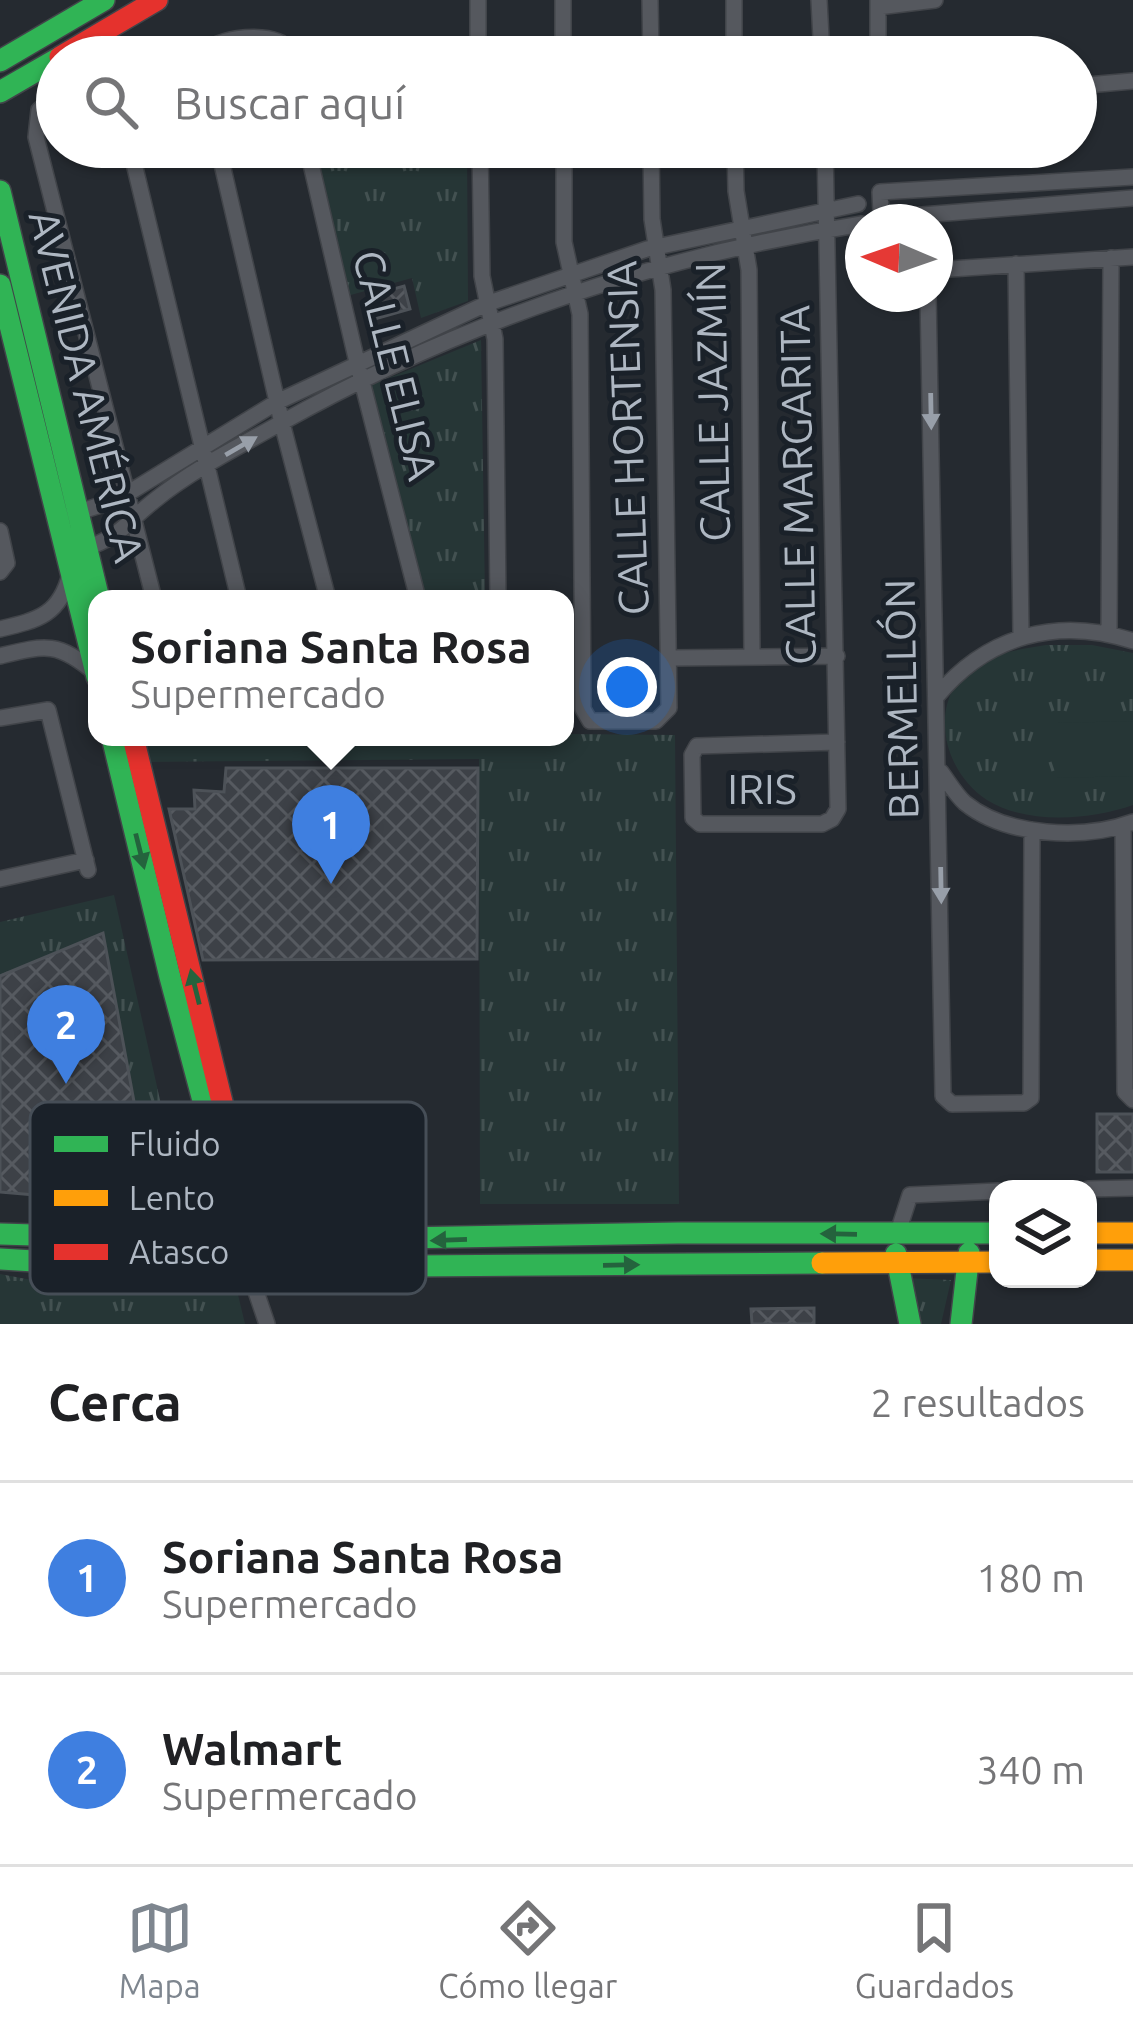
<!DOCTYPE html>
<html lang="es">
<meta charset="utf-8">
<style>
:root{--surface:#fff;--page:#f2f2f2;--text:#202124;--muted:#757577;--line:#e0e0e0;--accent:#7e868f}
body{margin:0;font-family:Ubuntu,sans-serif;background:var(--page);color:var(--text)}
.controls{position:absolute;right:36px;bottom:36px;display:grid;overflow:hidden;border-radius:24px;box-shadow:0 3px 9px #0004}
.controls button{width:108px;height:108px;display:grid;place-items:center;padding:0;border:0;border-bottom:3px solid var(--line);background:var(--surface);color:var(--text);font:60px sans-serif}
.compass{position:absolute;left:845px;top:204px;width:108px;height:108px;border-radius:50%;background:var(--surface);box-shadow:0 3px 9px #0004;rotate:272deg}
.you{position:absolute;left:627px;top:687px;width:42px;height:42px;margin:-30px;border:9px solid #fff;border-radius:50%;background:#1a73e8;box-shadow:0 0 0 18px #1a73e833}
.badge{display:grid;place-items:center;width:78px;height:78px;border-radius:50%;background:var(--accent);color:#fff;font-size:39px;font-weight:700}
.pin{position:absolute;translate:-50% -99px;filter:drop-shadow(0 3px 6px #0008)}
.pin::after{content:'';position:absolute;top:63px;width:42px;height:36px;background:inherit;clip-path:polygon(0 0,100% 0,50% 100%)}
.popup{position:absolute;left:88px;top:590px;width:486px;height:156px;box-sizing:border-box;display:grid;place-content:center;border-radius:24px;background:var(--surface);filter:drop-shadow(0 3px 9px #0005);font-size:39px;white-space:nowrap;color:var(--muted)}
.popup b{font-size:45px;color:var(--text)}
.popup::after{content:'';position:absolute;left:50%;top:100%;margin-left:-24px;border:24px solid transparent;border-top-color:var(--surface)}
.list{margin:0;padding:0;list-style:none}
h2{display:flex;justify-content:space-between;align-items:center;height:156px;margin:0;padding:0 48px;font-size:51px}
h2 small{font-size:39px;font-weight:400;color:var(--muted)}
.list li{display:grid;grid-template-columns:78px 1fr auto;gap:36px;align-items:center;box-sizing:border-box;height:192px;padding:0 48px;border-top:3px solid var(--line)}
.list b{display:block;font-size:45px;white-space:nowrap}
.list p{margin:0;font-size:39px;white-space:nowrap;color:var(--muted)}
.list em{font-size:39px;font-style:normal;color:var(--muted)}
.icon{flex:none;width:66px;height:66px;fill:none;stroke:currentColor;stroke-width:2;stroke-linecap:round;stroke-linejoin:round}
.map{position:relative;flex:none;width:1133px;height:1324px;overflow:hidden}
.search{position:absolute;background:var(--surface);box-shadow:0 3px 9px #0004;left:36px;right:36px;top:36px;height:132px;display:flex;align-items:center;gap:30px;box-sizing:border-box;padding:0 42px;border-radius:66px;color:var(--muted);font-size:45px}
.sheet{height:540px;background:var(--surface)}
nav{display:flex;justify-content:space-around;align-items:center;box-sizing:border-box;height:168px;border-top:3px solid var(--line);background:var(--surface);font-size:33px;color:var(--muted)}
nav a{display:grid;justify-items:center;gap:6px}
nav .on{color:var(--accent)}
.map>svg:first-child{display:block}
.grass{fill:url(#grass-tufts)}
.garden{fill:#263636}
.building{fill:url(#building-cross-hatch);stroke:#4d5258;stroke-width:3}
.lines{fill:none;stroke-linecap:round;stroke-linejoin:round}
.street-casing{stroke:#414449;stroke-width:18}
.fast-casing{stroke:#414449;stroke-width:24}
.slow-casing{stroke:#414449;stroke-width:24}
.jam-casing{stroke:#414449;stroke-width:24}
.street{stroke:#55585e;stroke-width:15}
.fast{stroke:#30b455;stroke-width:21}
.slow{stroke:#ff9f0a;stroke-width:21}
.jam{stroke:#e5322d;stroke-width:21}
.oneway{fill:#989fa9}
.oneway2{fill:#24633d}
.labels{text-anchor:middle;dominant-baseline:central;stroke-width:10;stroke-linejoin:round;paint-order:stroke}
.street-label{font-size:42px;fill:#aeb7c2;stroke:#1a2129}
.key{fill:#1a2129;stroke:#464e57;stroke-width:3}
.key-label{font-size:33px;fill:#aeb7c2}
</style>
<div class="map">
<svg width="1133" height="1324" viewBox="0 0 1133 1324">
<defs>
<pattern id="grass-tufts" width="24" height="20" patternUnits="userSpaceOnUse" patternTransform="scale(3)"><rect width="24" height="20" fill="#263636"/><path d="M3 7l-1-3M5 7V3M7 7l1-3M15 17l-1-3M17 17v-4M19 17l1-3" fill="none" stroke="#435151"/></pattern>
<pattern id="building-cross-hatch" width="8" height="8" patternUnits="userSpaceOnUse" patternTransform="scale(3)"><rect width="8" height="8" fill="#3d4147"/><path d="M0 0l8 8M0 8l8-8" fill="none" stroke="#565a60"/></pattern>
</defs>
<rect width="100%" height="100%" fill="#252a30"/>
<path class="grass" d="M314,147H467L468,301L421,318L412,278L347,296Z
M481,340L485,599H425L367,387Z
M1046,645H1092L1133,653V805C1091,820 1027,825 987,800C938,768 926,691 982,661C1002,651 1025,649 1046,645Z
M565,734L675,735L679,1204H480L479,759L146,762L140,737Z
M114,895L182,1198L0,1190V922Z
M0,1274L37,1281L234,1278L245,1324H0Z
M904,1278L951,1280L941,1324H916Z"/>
<path class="garden" d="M1133,721V776L1057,778V723Z"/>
<path class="building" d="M404,286L410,309L375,319L368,296Z
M226,768H478L477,959L203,960L169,809H195L194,790L224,792Z
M103,933L153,1205L0,1192V976Z
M1097,1114H1133V1172H1097Z
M169,1170L187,1171L186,1187L169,1186Z
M814,1308V1324H752L751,1309Z"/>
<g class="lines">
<defs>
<path id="street" d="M478,0V57
M563,0V57
M650,0L651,57
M734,0V57
M819,0L822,57
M878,7L935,0
M200,57C212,38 261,32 281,43L286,57
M878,57V0
M1076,86L1133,81
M57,95L39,110L36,137L154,599
M130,147L239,599
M218,147L282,423L328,599
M307,147L357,362L418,599
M480,147L482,276L495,339L498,599
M564,147V242L580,314L583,709L590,721H656L669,708L663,290L652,219L651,147
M735,147L736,191L749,270L752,656
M825,147L838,809L832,819L822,824H700L693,818L692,755L697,746L837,742
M1133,177L880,192L881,213L885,218L1133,198
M1016,264L1021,635
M935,270L1133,257
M928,294L943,1096L952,1104L1024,1103L1031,1098L1032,830
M72,514L117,500L277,402L486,304L647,249L858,204
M0,531L7,563L0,572
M81,550C123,536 123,525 155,500C192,470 238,447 279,424C461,322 657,256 862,224
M0,629C38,620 60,615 70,574
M1109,634L1111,258
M0,656C45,645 58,641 95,673
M671,658L837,656
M937,696C987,636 1057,616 1133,641
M0,718L48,710L88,870
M941,772C949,783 956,795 965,803C1007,837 1084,840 1133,822
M1123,826L1125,1092L1133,1100
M0,879L86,860
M1088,1189L1133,1188
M897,1235L910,1195L998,1191
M247,1265L267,1324"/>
<path id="fast" d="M0,61L104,0
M0,92L57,59
M0,191L99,599
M0,285L97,677
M112,737L170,977L244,1254
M0,1234L237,1241L678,1233H998
M896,1254L910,1324
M0,1259L155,1268L822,1263
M961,1324L969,1253"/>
<path id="slow" d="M1088,1233H1133
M1088,1260H1133
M822,1263L998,1262"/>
<path id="jam" d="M60,57L157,0
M133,737L253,1229"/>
</defs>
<use href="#street" class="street-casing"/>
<use href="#fast" class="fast-casing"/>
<use href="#slow" class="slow-casing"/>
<use href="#jam" class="jam-casing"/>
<use href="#street" class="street"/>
<use href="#fast" class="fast"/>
<use href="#slow" class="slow"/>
<use href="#jam" class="jam"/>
</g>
<defs><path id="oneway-solid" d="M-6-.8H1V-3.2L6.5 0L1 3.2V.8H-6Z" transform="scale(3)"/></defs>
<g class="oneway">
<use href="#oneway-solid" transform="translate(931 411) rotate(89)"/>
<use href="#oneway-solid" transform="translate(241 446) rotate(-30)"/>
<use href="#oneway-solid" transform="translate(941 885) rotate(89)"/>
</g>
<g class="oneway2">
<use href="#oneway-solid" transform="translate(140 851) rotate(76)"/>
<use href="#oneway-solid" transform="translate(195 987) rotate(-104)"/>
<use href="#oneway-solid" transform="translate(839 1234) rotate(-179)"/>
<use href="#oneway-solid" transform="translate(449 1240) rotate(178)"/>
<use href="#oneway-solid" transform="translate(621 1265) rotate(-1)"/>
</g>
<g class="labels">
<g class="street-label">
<text transform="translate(396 365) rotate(76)">CALLE ELISA</text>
<text transform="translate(87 386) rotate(76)">AVENIDA AMÉRICA</text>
<text transform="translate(712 402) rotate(-91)">CALLE JAZMÍN</text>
<text transform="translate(627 438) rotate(-92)">CALLE HORTENSIA</text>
<text transform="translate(797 485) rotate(-91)">CALLE MARGARITA</text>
<text transform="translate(901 699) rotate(-91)">BERMELLÓN</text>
<text x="762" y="788">IRIS</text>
</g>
</g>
<rect x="30" y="1102" width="396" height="192" rx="18" class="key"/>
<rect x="54" y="1136" width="54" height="16" fill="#30b455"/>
<rect x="54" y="1190" width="54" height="16" fill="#ff9f0a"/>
<rect x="54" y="1244" width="54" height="16" fill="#e5322d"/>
<g class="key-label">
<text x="129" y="1156">Fluido</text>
<text x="129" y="1210">Lento</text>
<text x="129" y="1264">Atasco</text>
</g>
</svg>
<div class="controls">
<button><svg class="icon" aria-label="layers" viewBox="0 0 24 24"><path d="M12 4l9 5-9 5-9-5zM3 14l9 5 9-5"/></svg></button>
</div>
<svg class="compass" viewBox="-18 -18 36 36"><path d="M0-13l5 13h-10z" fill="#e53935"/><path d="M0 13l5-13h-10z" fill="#757577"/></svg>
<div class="you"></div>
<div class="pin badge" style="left:331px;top:884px;background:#3f7fe0">1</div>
<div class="popup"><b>Soriana Santa Rosa</b>Supermercado</div>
<div class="pin badge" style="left:66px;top:1084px;background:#3f7fe0">2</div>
<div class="search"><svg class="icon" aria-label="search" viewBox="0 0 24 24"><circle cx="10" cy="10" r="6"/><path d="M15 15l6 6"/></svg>Buscar aquí</div>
</div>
<section class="sheet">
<h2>Cerca<small>2 resultados</small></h2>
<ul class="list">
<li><span class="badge" style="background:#3f7fe0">1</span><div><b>Soriana Santa Rosa</b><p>Supermercado</p></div><em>180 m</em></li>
<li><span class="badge" style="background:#3f7fe0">2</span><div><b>Walmart</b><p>Supermercado</p></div><em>340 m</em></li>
</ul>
</section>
<nav>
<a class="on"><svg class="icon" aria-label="map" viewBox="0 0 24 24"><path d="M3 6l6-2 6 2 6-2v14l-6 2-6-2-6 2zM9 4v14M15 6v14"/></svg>Mapa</a>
<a><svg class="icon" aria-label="directions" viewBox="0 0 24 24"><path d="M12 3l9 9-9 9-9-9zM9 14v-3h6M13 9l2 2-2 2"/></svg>Cómo llegar</a>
<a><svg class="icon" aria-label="saved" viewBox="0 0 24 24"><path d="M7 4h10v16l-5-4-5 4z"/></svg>Guardados</a>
</nav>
